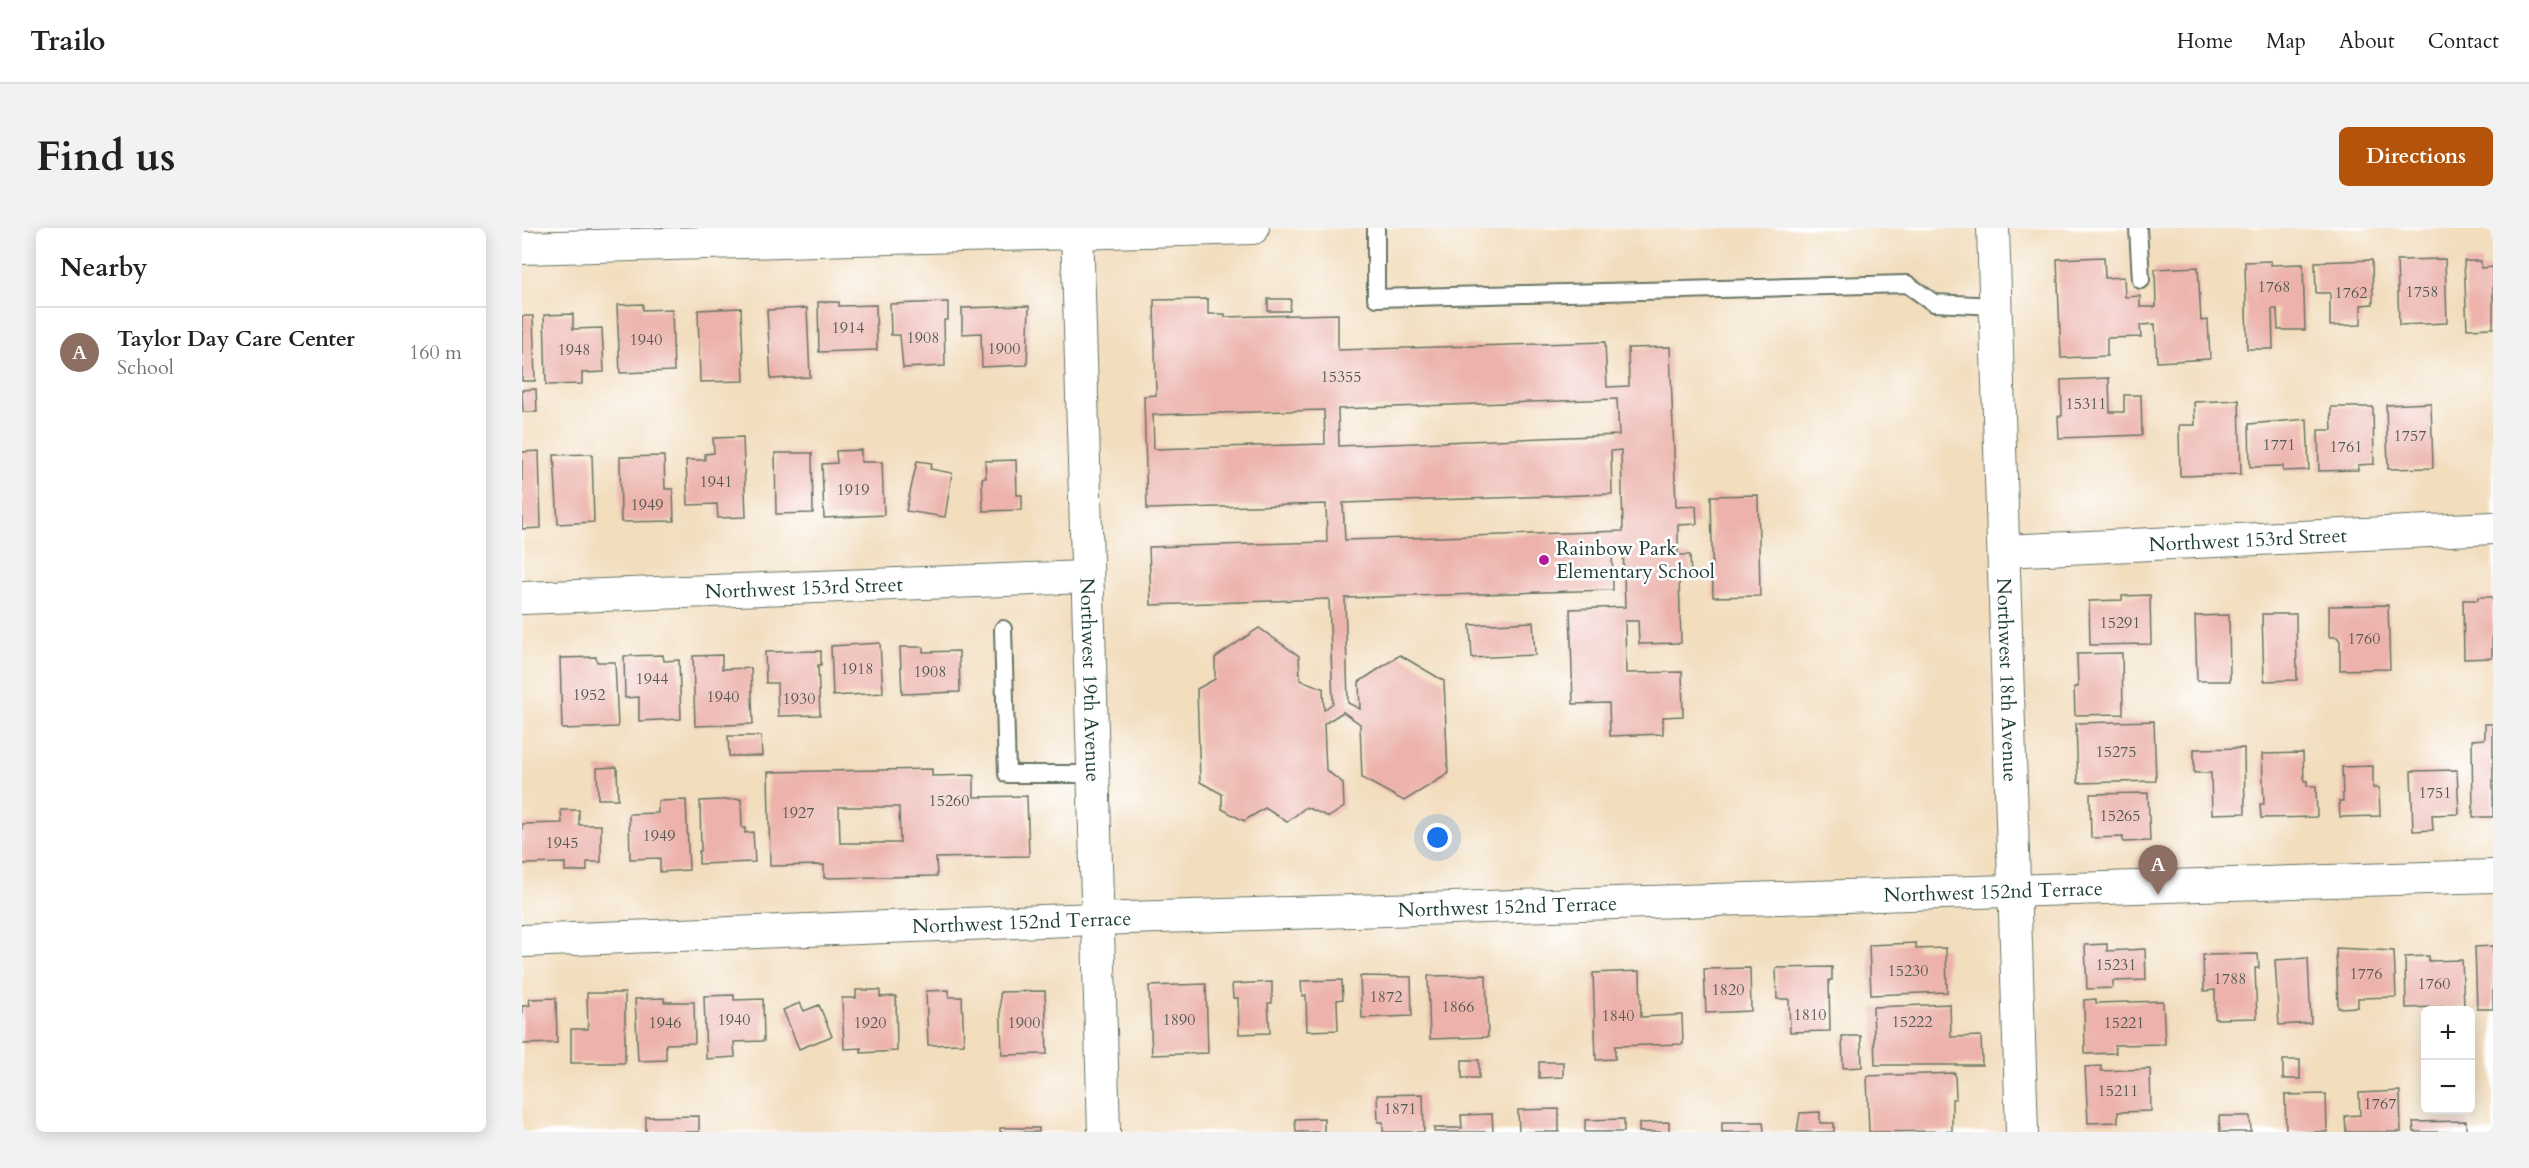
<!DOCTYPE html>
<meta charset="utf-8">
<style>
:root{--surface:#fff;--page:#f2f2f2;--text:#202124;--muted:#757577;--line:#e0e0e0;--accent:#b45309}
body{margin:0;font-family:Cardo,serif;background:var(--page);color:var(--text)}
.controls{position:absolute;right:18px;bottom:18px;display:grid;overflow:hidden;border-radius:9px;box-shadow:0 3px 15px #0003}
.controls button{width:54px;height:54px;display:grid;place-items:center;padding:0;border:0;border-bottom:2px solid var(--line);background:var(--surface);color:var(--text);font:30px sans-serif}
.you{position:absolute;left:916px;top:610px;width:21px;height:21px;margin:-15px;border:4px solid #fff;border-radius:50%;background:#1a73e8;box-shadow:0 0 0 9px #1a73e833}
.badge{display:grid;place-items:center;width:39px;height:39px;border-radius:50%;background:var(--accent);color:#fff;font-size:20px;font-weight:700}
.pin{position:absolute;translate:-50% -50px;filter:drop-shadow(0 2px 3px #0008)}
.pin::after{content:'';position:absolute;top:32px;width:21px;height:18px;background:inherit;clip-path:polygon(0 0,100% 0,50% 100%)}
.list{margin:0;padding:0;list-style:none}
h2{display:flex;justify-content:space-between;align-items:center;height:78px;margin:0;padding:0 24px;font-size:26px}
h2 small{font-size:20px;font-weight:400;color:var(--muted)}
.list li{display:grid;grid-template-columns:39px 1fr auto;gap:18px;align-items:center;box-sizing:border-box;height:90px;padding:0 24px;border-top:2px solid var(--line)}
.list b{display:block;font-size:22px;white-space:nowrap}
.list p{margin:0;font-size:20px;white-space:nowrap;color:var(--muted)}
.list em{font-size:20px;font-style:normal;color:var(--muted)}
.map{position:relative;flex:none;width:1971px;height:904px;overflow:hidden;border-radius:9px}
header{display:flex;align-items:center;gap:36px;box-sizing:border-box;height:84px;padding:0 30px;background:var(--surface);border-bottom:2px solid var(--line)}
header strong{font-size:28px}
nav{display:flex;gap:33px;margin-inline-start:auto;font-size:21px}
.intro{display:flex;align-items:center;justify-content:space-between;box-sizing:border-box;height:144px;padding:0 36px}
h1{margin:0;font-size:42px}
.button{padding:15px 27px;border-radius:9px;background:var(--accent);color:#fff;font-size:21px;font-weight:700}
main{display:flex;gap:36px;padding:0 36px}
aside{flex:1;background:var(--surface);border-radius:9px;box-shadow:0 3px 15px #0003}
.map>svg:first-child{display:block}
.building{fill:#ecb2ab;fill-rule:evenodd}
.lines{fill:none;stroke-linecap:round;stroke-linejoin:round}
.lane-casing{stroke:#697564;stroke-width:20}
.street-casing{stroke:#697564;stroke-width:34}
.lane{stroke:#fff;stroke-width:16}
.street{stroke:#fff;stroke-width:32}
.poi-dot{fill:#b5179e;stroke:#fff;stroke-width:2}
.labels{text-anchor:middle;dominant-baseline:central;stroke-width:5;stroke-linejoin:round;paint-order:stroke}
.number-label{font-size:16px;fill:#525a52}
.street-label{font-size:20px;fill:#1f3d34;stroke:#fff}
.poi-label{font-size:20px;fill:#1f3d34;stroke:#fff;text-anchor:start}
</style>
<header>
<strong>Trailo</strong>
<nav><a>Home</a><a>Map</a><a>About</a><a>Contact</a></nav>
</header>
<div class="intro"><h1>Find us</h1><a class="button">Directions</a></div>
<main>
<aside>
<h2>Nearby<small></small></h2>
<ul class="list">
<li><span class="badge" style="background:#8d6e63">A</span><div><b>Taylor Day Care Center</b><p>School</p></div><em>160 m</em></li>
</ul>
</aside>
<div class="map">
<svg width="1971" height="904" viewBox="0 0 1971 904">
<rect width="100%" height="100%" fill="#fff"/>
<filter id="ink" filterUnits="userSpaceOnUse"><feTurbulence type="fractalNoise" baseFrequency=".0167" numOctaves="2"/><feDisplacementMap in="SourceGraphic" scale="12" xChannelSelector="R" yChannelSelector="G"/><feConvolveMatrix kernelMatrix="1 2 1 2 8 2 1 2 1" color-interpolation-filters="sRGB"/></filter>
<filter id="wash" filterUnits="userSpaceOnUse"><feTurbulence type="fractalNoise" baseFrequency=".008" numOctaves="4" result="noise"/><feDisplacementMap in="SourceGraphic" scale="24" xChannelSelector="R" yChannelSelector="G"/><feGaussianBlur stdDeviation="1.35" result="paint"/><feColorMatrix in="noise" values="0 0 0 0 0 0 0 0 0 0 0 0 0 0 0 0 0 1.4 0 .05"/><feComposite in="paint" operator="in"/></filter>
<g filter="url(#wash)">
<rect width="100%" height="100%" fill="#f2ddbd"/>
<g id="blocks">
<path class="building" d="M1582,29L1583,50L1602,49L1603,69L1618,68V79H1634L1633,41L1676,39L1679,93L1686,92L1688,131L1635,134L1633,96L1618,97L1619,109L1585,110V128L1539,130L1535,31Z
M1923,31L1925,95L1877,97L1875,32Z
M1850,32L1851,76L1839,77V97L1808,98V65H1794L1793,34Z
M1749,33V37L1781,36L1783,102H1756L1755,81H1750L1751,121H1725L1723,34Z
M1942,33H1959V40L1971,39V100L1945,101Z
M686,71V86H703V89L816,86V122L1083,114L1085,159L1107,158L1106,120L1148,119L1154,279L1174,278L1175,296L1156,297V327H1168L1169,349H1157L1159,415L1117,416L1116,393H1103L1104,445L1160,444L1161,488L1141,489V506L1088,508L1087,475L1051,476L1048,381L1103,379L1101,318H1090L1091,362L823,370L826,475L838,481L837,454L878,427L922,453L926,546L882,573L840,550L838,496L821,484L802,496L804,542L821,555L822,579L807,589L784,579L765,594L743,580L722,593L700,581V566L678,554L675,461L693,451V430L737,400L777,428L778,452L801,460L802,482L811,475L807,371L629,377L627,319L805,314L804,276L625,281L622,168L634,167L632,72ZM1095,171L1097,207L817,218L816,181ZM802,182L803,216L632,221L631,187ZM1099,222L1101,303L823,312L821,275L1090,266L1089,223Z
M746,71H769L768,83H746Z
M296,74H317V78L354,77L355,122L297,124Z
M426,74V92H422L423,138L381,140L378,107H369L368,76Z
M121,76V82L150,81L152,143L98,145L95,77Z
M507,78L505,137L460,139L459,105L440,106V80Z
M219,80L222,153L178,154L176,82Z
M285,80L288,149L249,151L245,82Z
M51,86V101L80,100L82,144L60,145V156L24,157L22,87Z
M0,88H11L13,153H0Z
M1587,150L1588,184H1602V167H1619L1620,207L1537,210L1536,188H1540L1539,152Z
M14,161L15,184H1L0,162Z
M1717,172L1719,246L1658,248L1657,197H1673L1672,174Z
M1909,175L1911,240L1866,241L1864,177Z
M1809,179H1851L1852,236L1836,237V242L1797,243L1796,202H1810Z
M1785,191L1787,242L1761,243V238L1728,239L1727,196Z
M221,209L224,289L196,290L195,276L166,277L164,232H183V226L192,225L191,210Z
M339,222V234H360L362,287L302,290L300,236L315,235L314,223Z
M17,223L19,300L0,301V224Z
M253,225H290L291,285L254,286Z
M70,226L72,294L36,296L32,227Z
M142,228L143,261H151L152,293L99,294L98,229Z
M494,232L495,267H500V282L461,283L460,250H464L463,233Z
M395,233L410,235L408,241L430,245L423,289L384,283Z
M1236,267L1238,368L1191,369L1189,268Z
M1628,367L1629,416L1568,417L1567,373L1600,372V368Z
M1956,369H1969L1971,372L1970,430L1942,431L1941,372H1956Z
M1866,377L1868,441L1818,442V413L1815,409H1807V378Z
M1740,386H1774L1775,452L1742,453Z
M1707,387L1708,453H1675L1673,388Z
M1011,394L1013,427L950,430L948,397Z
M358,415L361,465L311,468L309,418Z
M378,419H401V424L437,423L438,464L380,466Z
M299,423V437H296L298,487L256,488L255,455H244L243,424Z
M1600,425L1601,486L1553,487L1552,459H1556L1555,426Z
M141,427L142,433L157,432L159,491L117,493V469L103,470L102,428Z
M200,427V441L229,440L231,496L173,498L171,428Z
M74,429L75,434H93L96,499L40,501L38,430Z
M1632,493L1634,553L1556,555L1554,495Z
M1963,496H1971V589H1951L1950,512L1963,511Z
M206,508H239L240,528H207Z
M1722,520L1723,585L1690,586L1689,545H1672V521Z
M1781,525L1782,553H1785V558H1794L1795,589L1739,590L1738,576H1742L1740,526Z
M1851,538V560H1857L1858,588L1818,589L1817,573H1821L1820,539Z
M95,539L96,571H76L75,540Z
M410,541V548L452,547V569L505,568L507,628L414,630L415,648L302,650V637L248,638L246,544ZM317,579H377L378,615H318Z
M1935,542L1937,586L1910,587L1911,602L1891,603L1889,543Z
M1626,565L1628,613L1601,614V609L1569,610L1568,566Z
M219,571L220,600H223V605L231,604L233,634L177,636V623H179L178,573Z
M164,572L167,642L138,644V630L108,631L107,586L136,585V573Z
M39,582H57V597H79V634H65V643H43V635L0,636V596L40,595Z
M1394,715V721L1424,720L1425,764L1349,767L1347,717Z
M1585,716V723L1623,721L1624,752L1591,753V760L1565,761L1563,717Z
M1971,718V781H1955L1953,719Z
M1814,720L1872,723L1874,769L1836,770V779L1816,780Z
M1736,726L1737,740H1733L1735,790L1693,791V762L1682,763L1681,727Z
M1907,728V733L1940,732L1942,778L1884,780L1883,729Z
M1786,730L1789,795L1757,797L1753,732Z
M1310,739V752H1307L1308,803L1268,804L1267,771H1255L1254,740Z
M1228,740L1229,783L1184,785L1182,741Z
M1118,743L1119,789L1160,787L1161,816L1093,818V831L1074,832L1071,745Z
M964,747L966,809L908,811L906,748Z
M838,748L889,749L890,788L840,790Z
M820,752L821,771L815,772L816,802L785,803L784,767L780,768L779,753Z
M750,754V775H746L748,805L717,806L716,770H711L710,756Z
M684,756L686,825L630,827L627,758Z
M334,762H358V769L374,768L375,823L339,825V820L322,821L320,770H334Z
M427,762V769H440L442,816L406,817L404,763Z
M523,763L525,826L480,827L478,764Z
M65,765H103V835H49V801H66Z
M212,767V772L241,771L242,813L212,814L213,829L184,831L182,768Z
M34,770L35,815L0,816V778L8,777L7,771Z
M142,770V774H172L173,815L144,816V832L116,833L113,771Z
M1574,771V775L1641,773L1643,816L1593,817L1594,825L1563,826L1562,772Z
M278,775L282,783L297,777L310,808L277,821L261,782Z
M1428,776L1429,809L1459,808L1460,837H1353L1351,779Z
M1320,808H1339L1340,839L1321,840Z
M940,832H957V850H940Z
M1761,832H1778V851H1761Z
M1017,834H1041V849L1017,850Z
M1579,838V843L1628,841L1629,883L1596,884V894L1566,895L1563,839Z
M1433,845L1434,871H1430V903L1347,904L1345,848Z
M1878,863L1879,904H1824L1823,888L1838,887L1837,865Z
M901,866L902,904H861V894H856L855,867Z
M1804,866L1805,904H1764L1763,867Z
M1037,881V904H997L996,882Z
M1298,884V895H1312V904H1275L1278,885Z
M970,886L971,904H912V900H940L939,887Z
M177,888V904H124V889Z
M1697,888H1728L1729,904H1698Z
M802,890V904H774L773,891Z
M1102,891V904H1063V892Z
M1944,893V904H1892L1891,894Z
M1147,894V904H1117V895Z
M1200,894H1241L1242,904H1200Z
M478,900H517V904H478Z"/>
</g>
</g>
<g filter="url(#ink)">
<use href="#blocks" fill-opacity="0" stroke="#697564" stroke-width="1.5"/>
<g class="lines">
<defs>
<path id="lane" d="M854,0V70L1385,56L1412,75L1474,78
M1616,0L1619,52
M481,401L485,546H570"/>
<g id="street">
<path id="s1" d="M555,0L582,904"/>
<path id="s2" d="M1471,0L1500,904"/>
<path d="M0,20L731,0"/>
<path id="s3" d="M1482,323L1971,300"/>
<path id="s4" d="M0,370L564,349"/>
<path id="s5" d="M0,713L574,691L1971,648"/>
</g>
</defs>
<use href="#lane" class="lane-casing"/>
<use href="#street" class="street-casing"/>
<use href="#lane" class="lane"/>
<use href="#street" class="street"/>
</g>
</g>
<circle class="poi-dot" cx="1022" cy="332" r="6"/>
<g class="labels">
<g class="number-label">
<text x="1752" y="59">1768</text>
<text x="1900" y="64">1758</text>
<text x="1829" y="65">1762</text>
<text x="326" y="100">1914</text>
<text x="401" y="110">1908</text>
<text x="124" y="112">1940</text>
<text x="482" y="121">1900</text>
<text x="52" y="122">1948</text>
<text x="819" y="149">15355</text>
<text x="1564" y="176">15311</text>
<text x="1888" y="208">1757</text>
<text x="1757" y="217">1771</text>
<text x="1824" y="219">1761</text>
<text x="194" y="254">1941</text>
<text x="331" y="262">1919</text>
<text x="125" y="277">1949</text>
<text x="1598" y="395">15291</text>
<text x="1842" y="411">1760</text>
<text x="335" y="441">1918</text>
<text x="408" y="444">1908</text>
<text x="130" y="451">1944</text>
<text x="67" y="467">1952</text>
<text x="201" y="469">1940</text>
<text x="277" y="471">1930</text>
<text x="1594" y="524">15275</text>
<text x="1913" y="565">1751</text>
<text x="427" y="573">15260</text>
<text x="276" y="585">1927</text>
<text x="1598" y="588">15265</text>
<text x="137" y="608">1949</text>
<text x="40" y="615">1945</text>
<text x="1594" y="737">15231</text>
<text x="1386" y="743">15230</text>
<text x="1844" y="746">1776</text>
<text x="1708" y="751">1788</text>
<text x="1912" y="756">1760</text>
<text x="1206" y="762">1820</text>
<text x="864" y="769">1872</text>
<text x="936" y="779">1866</text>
<text x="1288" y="787">1810</text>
<text x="1096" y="788">1840</text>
<text x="212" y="792">1940</text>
<text x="657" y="792">1890</text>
<text x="1390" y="794">15222</text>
<text x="143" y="795">1946</text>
<text x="348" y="795">1920</text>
<text x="502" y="795">1900</text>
<text x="1602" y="795">15221</text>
<text x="1596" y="863">15211</text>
<text x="1858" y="876">1767</text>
<text x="878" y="881">1871</text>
</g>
<g class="street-label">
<text stroke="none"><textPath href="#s3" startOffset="244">Northwest 153rd Street</textPath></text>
<text stroke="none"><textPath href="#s4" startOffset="282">Northwest 153rd Street</textPath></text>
<text stroke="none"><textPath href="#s1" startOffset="452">Northwest 19th Avenue</textPath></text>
<text stroke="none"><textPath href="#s2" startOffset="452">Northwest 18th Avenue</textPath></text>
<text stroke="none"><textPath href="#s5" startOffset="1472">Northwest 152nd Terrace</textPath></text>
<text stroke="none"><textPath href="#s5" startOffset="986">Northwest 152nd Terrace</textPath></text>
<text stroke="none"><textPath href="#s5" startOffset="500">Northwest 152nd Terrace</textPath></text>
</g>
<g class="poi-label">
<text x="1034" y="320">Rainbow Park<tspan x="1034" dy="23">Elementary School</tspan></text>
</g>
</g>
</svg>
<div class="controls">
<button>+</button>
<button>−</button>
</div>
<div class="you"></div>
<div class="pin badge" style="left:1636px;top:667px;background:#8d6e63">A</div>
</div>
</main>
